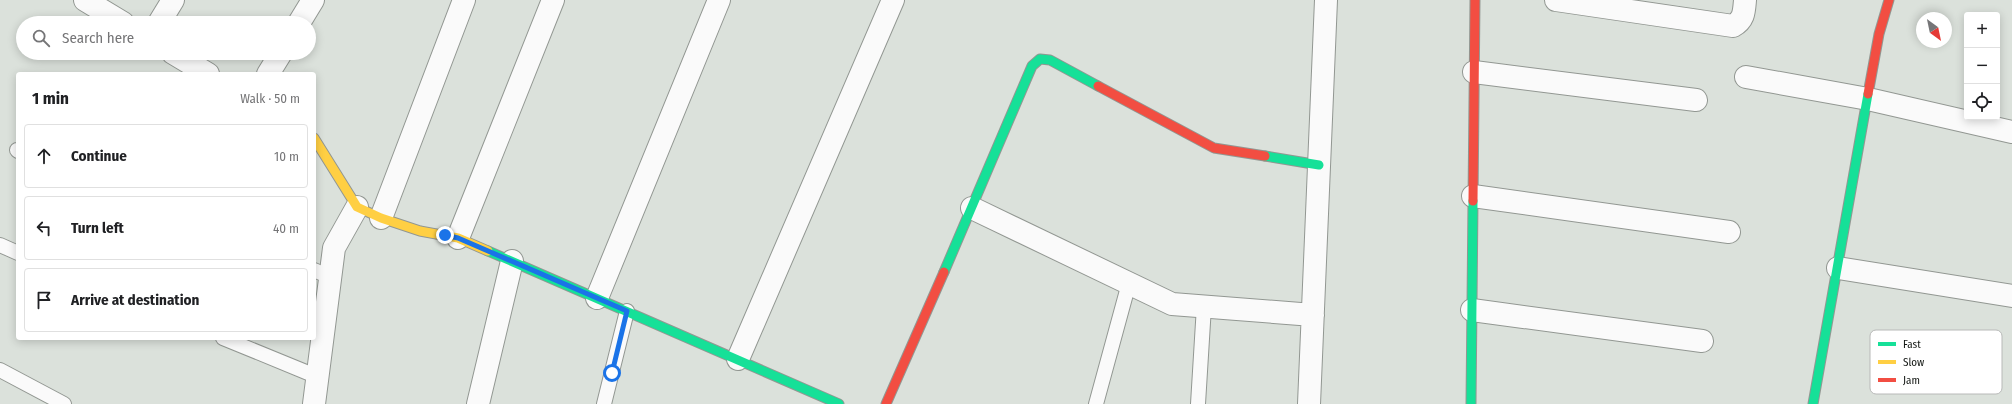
<!DOCTYPE html>
<meta charset="utf-8">
<style>
:root{--surface:#fff;--page:#f2f2f2;--text:#202124;--muted:#757577;--line:#e0e0e0}
body{margin:0;font-family:"Fira Sans Condensed",sans-serif;background:var(--page);color:var(--text)}
.controls{position:absolute;right:12px;top:12px;display:grid;overflow:hidden;border-radius:4px;box-shadow:0 2px 10px #0003}
.controls button{width:36px;height:36px;display:grid;place-items:center;padding:0;border:0;border-bottom:1px solid var(--line);background:var(--surface);color:var(--text);font:20px sans-serif}
.compass{position:absolute;left:1916px;top:12px;width:36px;height:36px;border-radius:50%;background:var(--surface);box-shadow:0 2px 10px #0003;rotate:147deg}
.stop{position:absolute;width:12px;height:12px;margin:-9px;border:3px solid #1a73e8;border-radius:50%;background:#fff}
.stop.end{background:#1a73e8;border-color:#fff;box-shadow:0 1px 4px #0008}
.list{margin:0;padding:0;list-style:none}
h2{display:flex;justify-content:space-between;align-items:center;height:52px;margin:0;padding:0 16px;font-size:17px}
h2 small{font-size:13px;font-weight:400;color:var(--muted)}
.list li{display:grid;grid-template-columns:26px 1fr auto;gap:12px;align-items:center;box-sizing:border-box;height:64px;margin:0 8px 8px;padding:0 8px;border:1px solid var(--line);border-radius:4px}
.list b{display:block;font-size:15px;white-space:nowrap}
.list em{font-size:13px;font-style:normal;color:var(--muted)}
.icon{flex:none;width:22px;height:22px;fill:none;stroke:currentColor;stroke-width:2;stroke-linecap:round;stroke-linejoin:round}
.map{position:relative;flex:none;width:2012px;height:404px;overflow:hidden}
.search{position:absolute;background:var(--surface);box-shadow:0 2px 10px #0003;left:16px;top:16px;width:300px;height:44px;display:flex;align-items:center;gap:10px;box-sizing:border-box;padding:0 14px;border-radius:22px;color:var(--muted);font-size:15px}
.panel{position:absolute;background:var(--surface);box-shadow:0 2px 10px #0003;left:16px;top:72px;width:300px;height:268px;border-radius:4px}
.map>svg:first-child{display:block}
.lines{fill:none;stroke-linecap:round;stroke-linejoin:round}
.lane-casing{stroke:#929792;stroke-width:16}
.street-casing{stroke:#929792;stroke-width:24}
.fast-casing{stroke:#929792;stroke-width:11}
.slow-casing{stroke:#929792;stroke-width:11}
.jam-casing{stroke:#929792;stroke-width:11}
.lane{stroke:#fafafa;stroke-width:14}
.street{stroke:#fafafa;stroke-width:22}
.fast{stroke:#16e098;stroke-width:9}
.slow{stroke:#ffcf43;stroke-width:9}
.jam{stroke:#f24e42;stroke-width:9}
.route{stroke:#1a73e8;stroke-width:5}
.key{fill:#fff;stroke:#b8b9b8;stroke-width:1}
.key-label{font-size:11px;fill:#131713}
</style>
<div class="map">
<svg width="2012" height="404" viewBox="0 0 2012 404">
<rect width="100%" height="100%" fill="#dbe1db"/>
<g class="lines">
<defs>
<path id="lane" d="M17,150L18,151
M0,245L18,253
M314,270L330,277
M223,338L318,377
M0,370L64,404
M604,404L627,311
M1096,404L1129,283
M1198,404L1204,306"/>
<path id="street" d="M85,0L123,23
M1556,0L1733,26C1744,20 1744,12 1745,0
M159,23L173,0
M299,23L313,0
M173,53L208,74
M1474,72L1696,100
M268,74L281,53
M1746,77L1868,99L2012,132
M1473,196L1729,232
M972,208L1172,304L1313,315
M381,218L464,0
M458,238L553,0
M1838,268L2012,296
M597,298L719,0
M1472,310L1702,341
M738,359L893,0
M314,404L334,248L357,207
M478,404L512,261
M1309,404L1326,0"/>
<path id="fast" d="M1265,156L1319,165
M488,251L839,404
M944,272L1032,66L1040,59L1050,60L1098,86
M1471,404L1473,201
M1813,404L1868,94"/>
<path id="slow" d="M314,138L357,207L381,218L420,231L458,238L488,251"/>
<path id="jam" d="M1098,86L1214,148L1265,156
M1868,94L1879,34L1889,0
M1473,201L1475,0
M886,404L944,272"/>
</defs>
<use href="#lane" class="lane-casing"/>
<use href="#street" class="street-casing"/>
<use href="#fast" class="fast-casing"/>
<use href="#slow" class="slow-casing"/>
<use href="#jam" class="jam-casing"/>
<use href="#lane" class="lane"/>
<use href="#street" class="street"/>
<use href="#fast" class="fast"/>
<use href="#slow" class="slow"/>
<use href="#jam" class="jam"/>
</g>
<g class="lines">
<path class="route" d="M445,235L458,238L627,311L612,373"/>
</g>
<rect x="1870" y="330" width="132" height="64" rx="6" class="key"/>
<rect x="1878" y="342" width="18" height="4" fill="#16e098"/>
<rect x="1878" y="360" width="18" height="4" fill="#ffcf43"/>
<rect x="1878" y="378" width="18" height="4" fill="#f24e42"/>
<g class="key-label">
<text x="1903" y="348">Fast</text>
<text x="1903" y="366">Slow</text>
<text x="1903" y="384">Jam</text>
</g>
</svg>
<div class="controls">
<button>+</button>
<button>−</button>
<button><svg class="icon" aria-label="locate" viewBox="0 0 24 24"><circle cx="12" cy="12" r="6"/><path d="M12 2v4M12 18v4M2 12h4M18 12h4"/></svg></button>
</div>
<svg class="compass" viewBox="-18 -18 36 36"><path d="M0-13l5 13h-10z" fill="#e53935"/><path d="M0 13l5-13h-10z" fill="#757577"/></svg>
<div class="stop" style="left:612px;top:373px"></div>
<div class="stop end" style="left:445px;top:235px"></div>
<div class="search"><svg class="icon" aria-label="search" viewBox="0 0 24 24"><circle cx="10" cy="10" r="6"/><path d="M15 15l6 6"/></svg>Search here</div>
<section class="panel">
<h2>1 min<small>Walk · 50 m</small></h2>
<ul class="list">
<li><svg class="icon" aria-label="ahead" viewBox="0 0 24 24"><path d="M12 20V5M6 11l6-6 6 6"/></svg><div><b>Continue</b></div><em>10 m</em></li>
<li><svg class="icon" aria-label="left" viewBox="0 0 24 24"><path d="M17 20v-9H6M10 6l-5 5 5 5"/></svg><div><b>Turn left</b></div><em>40 m</em></li>
<li><svg class="icon" aria-label="arrive" viewBox="0 0 24 24"><path d="M6 21V4h12l-3 4 3 4H6"/></svg><div><b>Arrive at destination</b></div></li>
</ul>
</section>
</div>
